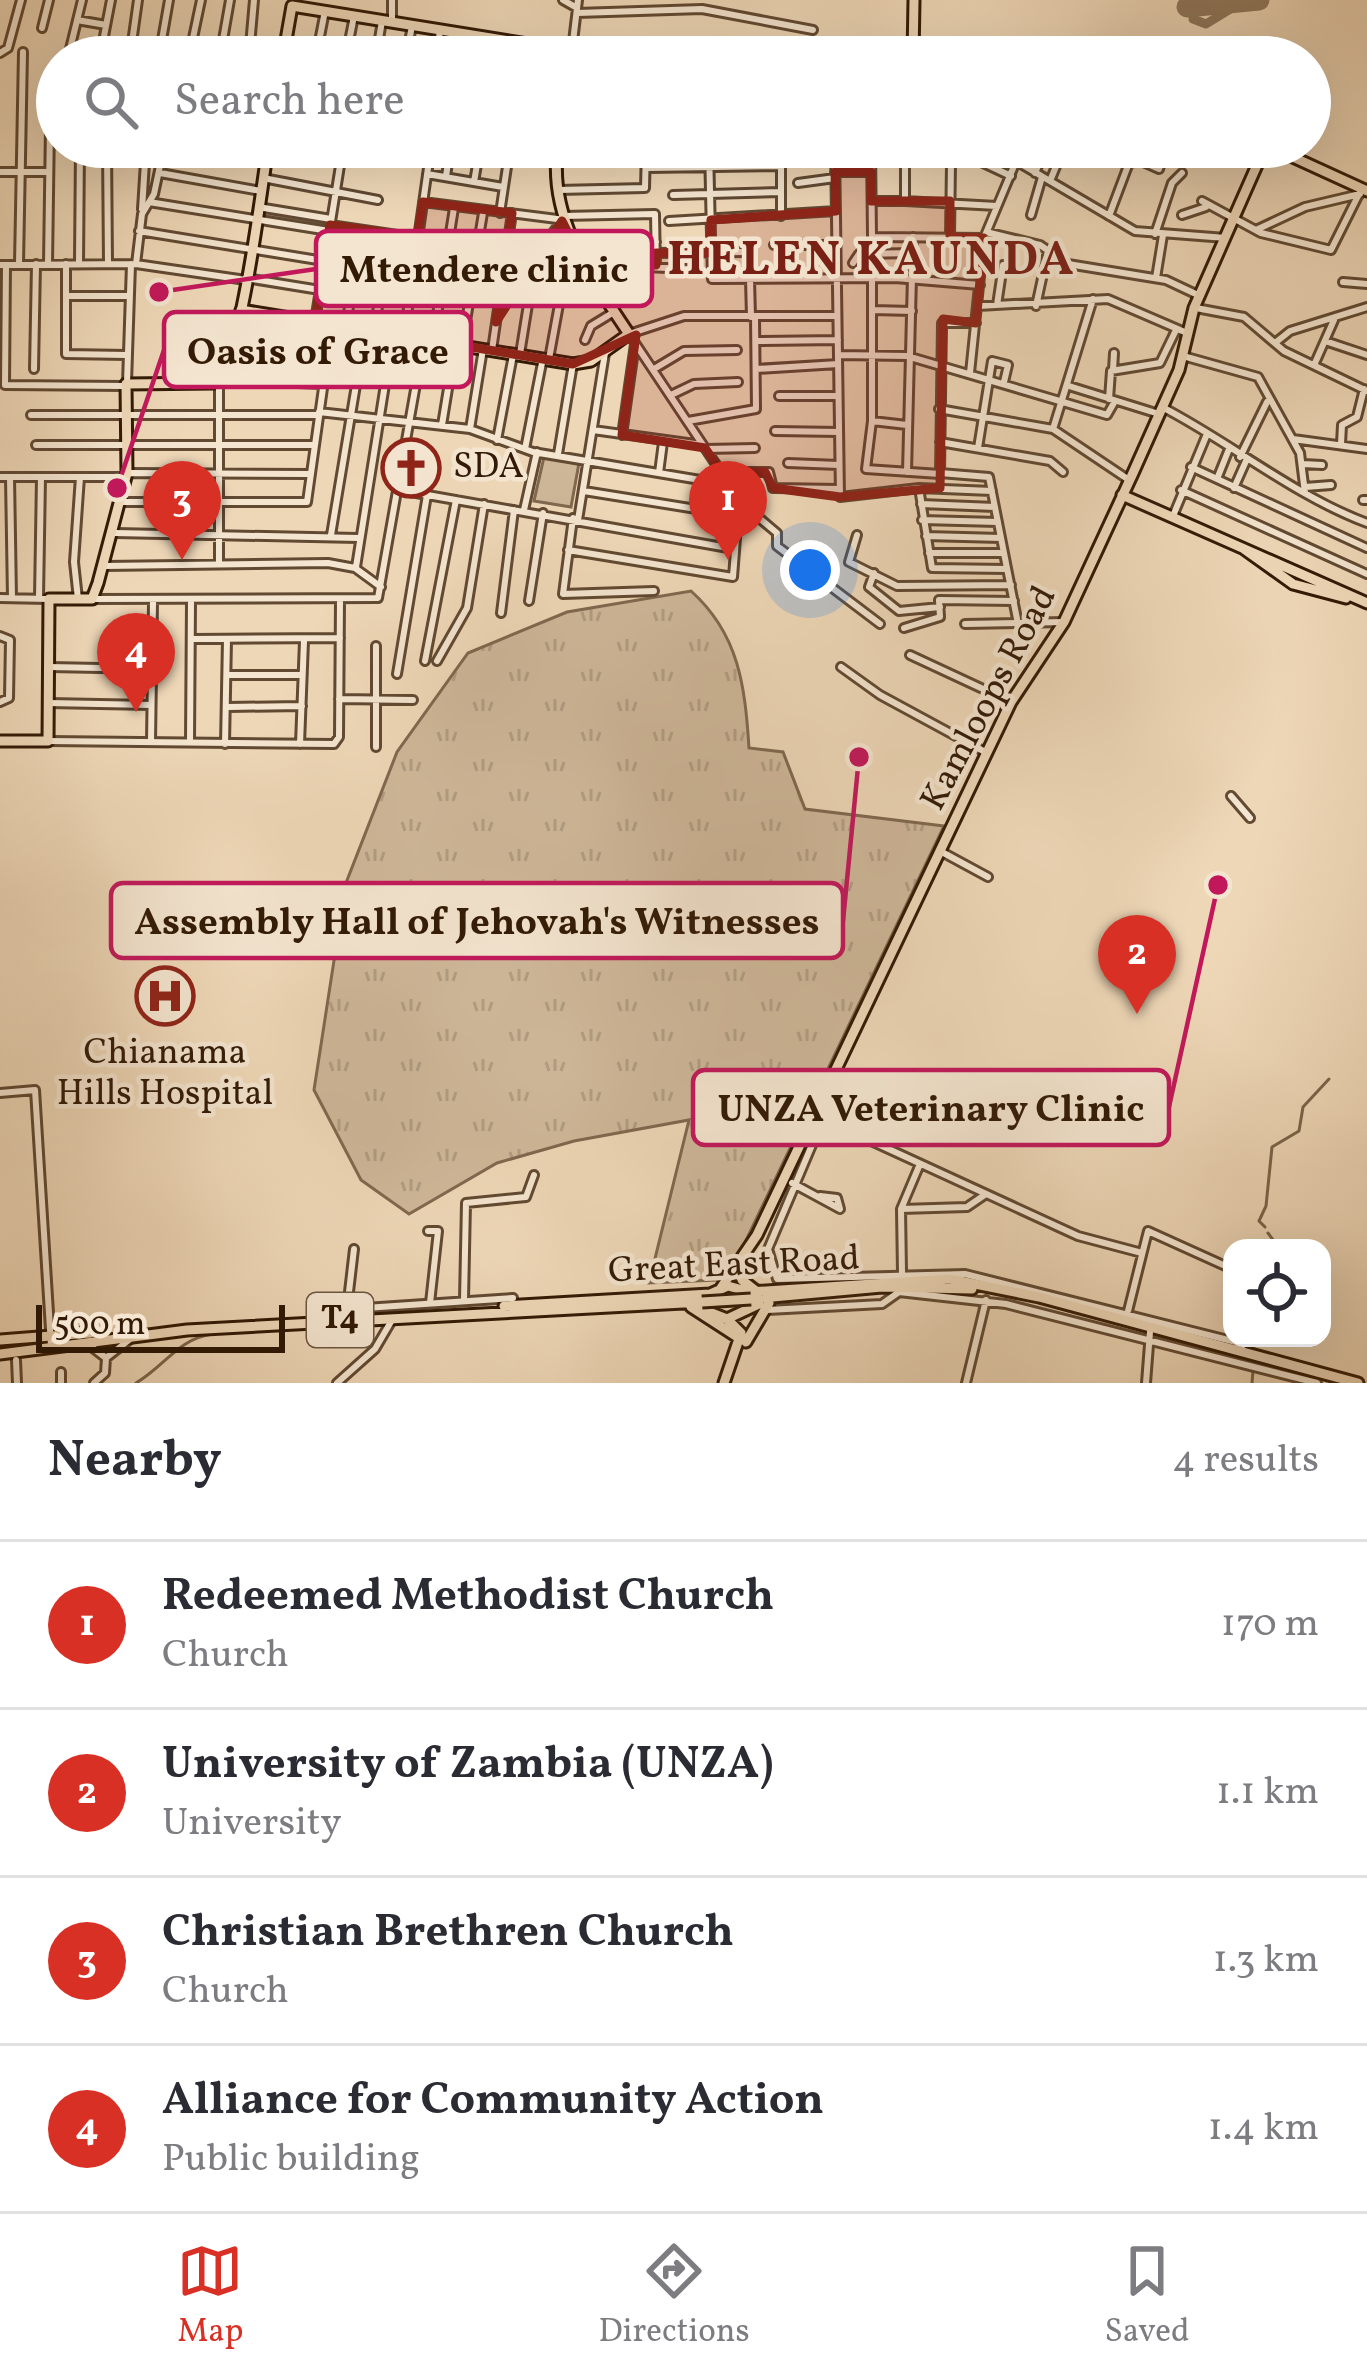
<!DOCTYPE html>
<style>
:root{--surface:#fff;--page:#f7f7f7;--text:#2b2b33;--muted:#7c7c81;--line:#e1e1e2;--accent:#d93025}
body{margin:0;font-family:Vollkorn,serif;background:var(--page);color:var(--text)}
.controls{position:absolute;right:36px;bottom:36px;display:grid;overflow:hidden;border-radius:24px;box-shadow:0 12px 48px #0002}
.controls button{width:108px;height:108px;display:grid;place-items:center;padding:0;border:0;border-bottom:3px solid var(--line);background:var(--surface);color:var(--text);font:60px sans-serif}
.scale{position:absolute;left:36px;bottom:30px;width:249px;box-sizing:border-box;padding-left:12px;border:6px solid #321a05;border-top:0;font-size:33px;line-height:42px;white-space:nowrap;color:#321a05;-webkit-text-stroke:9px #f4e5d0;paint-order:stroke}
.you{position:absolute;left:810px;top:570px;width:42px;height:42px;margin:-30px;border:9px solid #fff;border-radius:50%;background:#1a73e8;box-shadow:0 0 0 18px #1a73e833}
.badge{display:grid;place-items:center;width:78px;height:78px;border-radius:50%;background:var(--accent);color:#fff;font-size:39px;font-weight:700}
.pin{position:absolute;translate:-50% -99px;filter:drop-shadow(0 3px 6px #0008)}
.pin::after{content:'';position:absolute;top:63px;width:42px;height:36px;background:inherit;clip-path:polygon(0 0,100% 0,50% 100%)}
.list{margin:0;padding:0;list-style:none}
h2{display:flex;justify-content:space-between;align-items:center;height:156px;margin:0;padding:0 48px;font-size:51px}
h2 small{font-size:39px;font-weight:400;color:var(--muted)}
.list li{display:grid;grid-template-columns:78px 1fr auto;gap:36px;align-items:center;box-sizing:border-box;height:168px;padding:0 48px;border-top:3px solid var(--line)}
.list b{display:block;font-size:45px;white-space:nowrap}
.list p{margin:0;font-size:39px;white-space:nowrap;color:var(--muted)}
.list em{font-size:39px;font-style:normal;color:var(--muted)}
.icon{flex:none;width:66px;height:66px;fill:none;stroke:currentColor;stroke-width:2;stroke-linecap:round;stroke-linejoin:round}
.map{position:relative;flex:none;width:1367px;height:1383px;overflow:hidden}
.search{position:absolute;background:var(--surface);box-shadow:0 12px 48px #0002;left:36px;right:36px;top:36px;height:132px;display:flex;align-items:center;gap:30px;box-sizing:border-box;padding:0 42px;border-radius:66px;color:var(--muted);font-size:45px}
.sheet{height:828px;background:var(--surface)}
nav{display:flex;justify-content:space-around;align-items:center;box-sizing:border-box;height:168px;border-top:3px solid var(--line);background:var(--surface);font-size:33px;color:var(--muted)}
nav a{display:grid;justify-items:center;gap:6px}
nav .on{color:var(--accent)}
.map>svg:first-child{display:block}
.grass{fill:url(#grass-tufts);stroke:#80684f;stroke-width:3}
.pitch{fill:#ceb799;stroke:#80684f;stroke-width:3}
.lines{fill:none;stroke-linecap:round;stroke-linejoin:round}
.stream{stroke:#7c654b;stroke-width:3}
.taxiway{stroke:#90785e;stroke-width:9}
.runway{stroke:#90785e;stroke-width:21}
.minor-casing{stroke:#614932;stroke-width:12}
.major-casing{stroke:#321a05;stroke-width:15}
.minor{stroke:#f4e5d0;stroke-width:6}
.major{stroke:#eed7b7;stroke-width:9}
.major-bridge-casing{stroke:#321a05;stroke-width:15;stroke-linecap:butt}
.major-bridge{stroke:#eed7b7;stroke-width:9}
.marked{fill:#8f2418;fill-opacity:0.2;stroke:#8f2418;stroke-width:9;stroke-linejoin:round}
.labels{text-anchor:middle;dominant-baseline:central;stroke-width:9;stroke-linejoin:round;paint-order:stroke}
.shield{fill:#f4e5d0;stroke:#6c5742;stroke-width:3}
.shield-label{font-size:33px;font-weight:bold;fill:#321a05}
.poi-label{font-size:36px;fill:#321a05;stroke:#f4e5d0;text-anchor:start}
.street-label{font-size:36px;fill:#321a05;stroke:#f4e5d0}
.district-label{font-size:48px;font-weight:bold;letter-spacing:3px;fill:#7a1f14;stroke:#f4e5d0}
.leader{fill:none;stroke:#c2185b;stroke-width:4.5}
.callout-dot{fill:#c2185b;stroke:#f4e5d0;stroke-width:4.5}
.callout{fill:#f4e5d0;stroke:#c2185b;stroke-width:4.5}
.callout-label{font-size:39px;text-anchor:middle;font-weight:bold;fill:#321a05}
</style>
<div class="map">
<svg width="1367" height="1383" viewBox="0 0 1367 1383">
<defs>
<pattern id="grass-tufts" width="24" height="20" patternUnits="userSpaceOnUse" patternTransform="scale(3)"><rect width="24" height="20" fill="#ceb799"/><path d="M3 7l-1-3M5 7V3M7 7l1-3M15 17l-1-3M17 17v-4M19 17l1-3" fill="none" stroke="#b19d82"/></pattern>
</defs>
<rect width="100%" height="100%" fill="#eed7b7"/>
<filter id="stains"><feTurbulence type="fractalNoise" baseFrequency=".00167" numOctaves="4"/><feColorMatrix values="0 0 0 0 .2 0 0 0 0 .09 0 0 0 0 .02 0 0 0 .5 -.17"/></filter>
<radialGradient id="worn" r=".72"><stop offset=".6" stop-color="#630" stop-opacity="0"/><stop offset="1" stop-color="#630" stop-opacity=".3"/></radialGradient>
<path class="grass" d="M691,591C739,634 745,686 749,748L783,752L805,809L944,826L740,1253L717,1280L649,1283L689,1120L574,1141L497,1163L409,1214L361,1180L314,1090L346,883L397,752L468,653L567,612Z"/>
<path class="pitch" d="M544,457L579,463L571,507L534,501Z"/>
<g class="lines">
<path class="stream" d="M1265,1227L1259,1221L1266,1206L1272,1147L1299,1131L1303,1107L1329,1079
M1268,1233L1279,1248
M136,1383C165,1366 178,1339 212,1334
M1252,1383L1253,1371"/>
<path class="taxiway" d="M1194,7L1193,19L1206,24L1242,2"/>
<path class="runway" d="M1187,7L1259,0"/>
<defs>
<path id="minor" d="M392,0V20
M563,0L577,8
M577,13L702,9L813,30
M77,20L106,25
M42,28L49,0
M572,50L578,0
M0,53L8,48L21,0
M68,57L82,0
M100,57L111,0
M130,57L138,0
M159,57L169,0
M189,57L201,0
M220,57L230,0
M249,57L254,0
M316,57L325,11
M346,57L354,16
M376,57L382,21
M406,57L412,26
M436,57L440,31
M466,57L470,35
M496,57L500,40
M107,147L108,263
M174,147L266,162
M709,147L712,279L895,278L980,285
M781,147V216
M835,147L840,497L919,488L992,491
M871,147L872,237L984,238
M268,148L341,160
M781,152H835
M1093,155L1097,147
M556,156L646,153
M905,161H979L1011,176
M1016,161L1135,231L1226,238
M1141,161L1159,169L1167,147
M647,168L781,166
M0,172H48
M835,172H871
M160,173L261,191
M1035,173L1044,151
M427,174L503,187
M446,177L450,147
M263,178L378,200
M1050,181L1064,147
M474,182L480,147
M798,183L835,178
M558,190L645,188L646,147
M673,195L781,192
M873,201H905V147
M905,201L997,206
M1202,201L1261,233L1331,250L1362,188
M149,202L329,231
M423,202L565,220
M258,207L331,219
M142,209L146,147
M500,213L510,147
M1031,215L1042,177
M1182,215L1206,207
M563,216L655,214L656,267
M1109,216L1129,163L1140,161L1146,147
M669,221L836,211
M330,225L418,238L431,147
M1256,230L1305,207L1360,194
M139,231L324,261
M990,233L1040,245L1068,264L1166,280L1200,296
M1155,234L1172,183L1182,173
M950,237L951,163
M573,242H656
M774,245H837
M507,253L536,255L562,221
M657,253L744,252
M79,263L80,147
M853,263L859,254L914,253
M19,264L23,52
M48,264L50,125L57,105
M66,264V354L127,355
M136,264L142,214L154,194L164,147
M585,264L687,269
M0,265L136,264L246,280
M6,265L5,385L125,386
M474,267L483,213
M246,278L320,290
M872,278V421L866,469L940,474
M1156,278L1163,235
M750,279L751,317
M1343,282L1367,284
M67,296H129
M1093,299L1053,429L1129,480
M997,305L1003,265L1013,267
M978,306L1108,299L1187,333
M1036,306L1048,251
M1196,308L1244,317L1284,351L1367,391
M873,310L912,311
M315,321L343,147
M346,326L361,230
M374,331L390,234
M404,336L418,239
M433,340L454,208
M585,340L591,326L614,312
M757,341L838,340
M1325,341L1367,355
M1275,343L1290,331L1367,307
M462,345L470,297
M492,350L512,213
M520,354L536,255
M838,355L907,356L1107,415L1115,401
M1183,356L1258,377L1300,453L1305,493
M549,359L571,239
M1315,363L1334,320
M34,369L36,264
M654,369L684,351L737,350
M756,369L838,364
M1113,370L1114,353
M970,373L984,238L1022,147
M221,380L322,384
M127,383L131,264
M1069,386L1159,414
M671,395L694,384L738,382
M779,396H838
M1109,399L1111,371L1160,363L1176,330
M1162,407C1230,442 1293,495 1367,523
M939,409L1053,429
M319,412L470,429L533,452L730,485
M31,415H319
M688,421L756,409L755,317
M872,421L907,425
M442,425L455,346
M470,429L483,349
M593,430L702,445
M775,431L839,432
M622,435L635,344
M1293,439L1367,449
M497,440L513,355
M940,442L1050,461L1063,472
M1341,444L1342,425L1357,417L1364,389
M36,445H315
M978,448L992,361L1008,365L1004,382
M525,449L543,358
M706,449L755,448
M558,454L573,364
M1240,457L1267,402
M788,463L839,465
M1303,464L1322,465
M1191,467L1367,548
M721,472H769L773,488L840,489
M907,472L913,237
M128,473L310,474
M659,473L663,442
M940,473L989,477L1017,619
M940,475L942,323H976
M0,477H127
M10,477L12,598
M1217,479L1229,449
M1305,487L1331,485
M919,488L932,568L1007,569
M1234,488L1246,461
M399,490L734,549
M1181,490L1367,574
M584,491L740,516
M1363,500H1367
M739,501L777,533V546L880,624
M123,502H307L332,324
M921,504L995,507
M524,510L537,452
M1173,516L1207,434
M573,518L563,594L654,591
M578,520L605,353
M922,520L998,522
M115,533L358,538
M331,535L365,331
M857,535L849,562L897,586L1011,585
M926,536L1001,538
M568,550L733,577L739,499L629,334L684,316H837
M929,553H1004
M219,564V382
M104,566L328,563L355,568L381,587
M356,567L393,334
M874,573L869,587L899,611L940,607
M0,598L49,599
M39,598L41,477
M78,599L74,562L80,477
M94,599L378,598L424,339
M529,601L543,513
M501,613L514,510
M965,624L1064,622
M904,628L940,617L939,600L1014,601
M0,636L10,640L9,698L0,702
M192,639L340,638
M910,655L1011,702
M425,661L456,500
M437,661L467,608L484,504
M49,667L152,669
M841,667L880,695L987,753
M397,674L427,495
M228,675H302
M339,699L413,700
M48,703L151,705
M228,707L302,706
M48,741L334,744L339,737L340,601
M151,742L153,602
M190,742L191,602
M225,744L227,639
M300,744L304,641
M376,747V646
M1231,796L1250,818
M940,851L988,877
M0,1093L35,1090L51,1345
M821,1118L1078,1236L1142,1253
M823,1119L768,1249L777,1279L965,1274L1236,1342L1245,1352
M792,1183L840,1209L837,1198L820,1196
M901,1209L967,1207L986,1194
M428,1231H438L430,1303
M902,1272L901,1209L920,1164
M464,1300L466,1203L526,1197L534,1175
M347,1309L354,1249
M767,1310L882,1304L899,1292L1006,1304L1317,1383
M1128,1311L1148,1231L1232,1269
M338,1315L335,1310L513,1298
M1282,1338H1297
M89,1345L106,1358L129,1340
M1242,1346L1251,1338
M16,1360L17,1383
M61,1372V1383
M94,1383L105,1373L106,1358
M337,1383L375,1349L392,1320
M966,1383L986,1300
M1146,1383L1150,1332"/>
<path id="major" d="M283,57L292,6L609,57
M913,57L914,0
M1271,147L1367,191
M241,310L573,364L591,361L629,334C592,278 547,218 558,147
M1122,495L1367,603
M1244,549L1293,584L1346,598
M0,741H48L49,599H92L98,583L127,473L126,384L215,383C240,367 262,186 268,147
M739,1263L742,1280L756,1291
M721,1288L757,1235L1011,702L1064,622L1133,473L1179,370L1194,308L1265,147
M751,1299L882,1287L972,1289
M504,1306L710,1294L728,1286L750,1292L950,1279L1039,1297L1358,1383
M691,1307L742,1340
M696,1307L727,1319L741,1333L724,1383
M727,1319L759,1304
M0,1340L90,1333
M746,1342L769,1303
M0,1354L187,1330L702,1302"/>
</defs>
<use href="#minor" class="minor-casing"/>
<use href="#major" class="major-casing"/>
<use href="#minor" class="minor"/>
<use href="#major" class="major"/>
<defs>
<path id="major-bridge" d="M702,1302L751,1299"/>
</defs>
<use href="#major-bridge" class="major-bridge-casing"/>
<use href="#major-bridge" class="major-bridge"/>
</g>
<path class="marked" d="M835,172H871V201H950V237L984,238L976,323L943,319L940,488L840,497L773,488L765,472H721L705,448L622,435L636,335L573,364L315,321L330,225L417,237L423,202L512,213L496,322L562,221L584,264L656,265V253H710L711,220L836,211Z"/>
<defs>
<symbol id="church-ring" viewBox="-11 -11 22 22"><circle r="9.5" fill="#f4e5d0" stroke="#8f2418" stroke-width="1.5"/><path d="M-1.2-6h2.4v3.5h3.3v2.4h-3.3V6h-2.4V-.1h-3.3v-2.4h3.3Z" fill="#8f2418"/></symbol>
<symbol id="hospital-ring" viewBox="-11 -11 22 22"><circle r="9.5" fill="#f4e5d0" stroke="#8f2418" stroke-width="1.5"/><path d="M-5-5h3v3.5h4V-5h3V5h-3V1.5h-4V5h-3Z" fill="#8f2418"/></symbol>
</defs>
<g fill-rule="evenodd">
<use href="#church-ring" x="378" y="435" width="66" height="66"/>
<use href="#hospital-ring" x="132" y="963" width="66" height="66"/>
</g>
<g class="labels">
<rect class="shield" x="307" y="1293" width="66" height="54" rx="9"/>
<g class="shield-label">
<text x="340" y="1320">T4</text>
</g>
<g class="poi-label">
<text x="453" y="468">SDA</text>
<text x="165" y="1054" text-anchor="middle">Chianama<tspan x="165" dy="41">Hills Hospital</tspan></text>
</g>
<g class="street-label">
<text transform="translate(990 699) rotate(-62)">Kamloops Road</text>
<text transform="translate(734 1266) rotate(-3)">Great East Road</text>
</g>
<g class="district-label">
<text x="872" y="261">HELEN KAUNDA</text>
</g>
</g>
<path class="leader" d="M159 292L316 269M117 488L164 350M859 757L843 921M1218 885L1169 1107"/>
<g class="callout-dot">
<circle cx="159" cy="292" r="12"/>
<circle cx="117" cy="488" r="12"/>
<circle cx="859" cy="757" r="12"/>
<circle cx="1218" cy="885" r="12"/>
</g>
<g class="callout">
<rect x="316" y="231" width="336" height="75" rx="12"/>
<rect x="164" y="312" width="307" height="75" rx="12"/>
<rect x="111" y="883" width="732" height="75" rx="12"/>
<rect x="693" y="1070" width="476" height="75" rx="12"/>
</g>
<g class="callout-label">
<text x="484" y="282">Mtendere clinic</text>
<text x="318" y="364">Oasis of Grace</text>
<text x="477" y="934">Assembly Hall of Jehovah's Witnesses</text>
<text x="931" y="1121">UNZA Veterinary Clinic</text>
</g>
<rect width="100%" height="100%" filter="url(#stains)"/>
<rect width="100%" height="100%" fill="url(#worn)"/>
</svg>
<div class="controls">
<button><svg class="icon" aria-label="locate" viewBox="0 0 24 24"><circle cx="12" cy="12" r="6"/><path d="M12 2v4M12 18v4M2 12h4M18 12h4"/></svg></button>
</div>
<div class="scale">500 m</div>
<div class="you"></div>
<div class="pin badge" style="left:728px;top:560px">1</div>
<div class="pin badge" style="left:1137px;top:1014px">2</div>
<div class="pin badge" style="left:182px;top:560px">3</div>
<div class="pin badge" style="left:136px;top:712px">4</div>
<div class="search"><svg class="icon" aria-label="search" viewBox="0 0 24 24"><circle cx="10" cy="10" r="6"/><path d="M15 15l6 6"/></svg>Search here</div>
</div>
<section class="sheet">
<h2>Nearby<small>4 results</small></h2>
<ul class="list">
<li><span class="badge">1</span><div><b>Redeemed Methodist Church</b><p>Church</p></div><em>170 m</em></li>
<li><span class="badge">2</span><div><b>University of Zambia (UNZA)</b><p>University</p></div><em>1.1 km</em></li>
<li><span class="badge">3</span><div><b>Christian Brethren Church</b><p>Church</p></div><em>1.3 km</em></li>
<li><span class="badge">4</span><div><b>Alliance for Community Action</b><p>Public building</p></div><em>1.4 km</em></li>
</ul>
</section>
<nav>
<a class="on"><svg class="icon" aria-label="map" viewBox="0 0 24 24"><path d="M3 6l6-2 6 2 6-2v14l-6 2-6-2-6 2zM9 4v14M15 6v14"/></svg>Map</a>
<a><svg class="icon" aria-label="directions" viewBox="0 0 24 24"><path d="M12 3l9 9-9 9-9-9zM9 14v-3h6M13 9l2 2-2 2"/></svg>Directions</a>
<a><svg class="icon" aria-label="saved" viewBox="0 0 24 24"><path d="M7 4h10v16l-5-4-5 4z"/></svg>Saved</a>
</nav>
